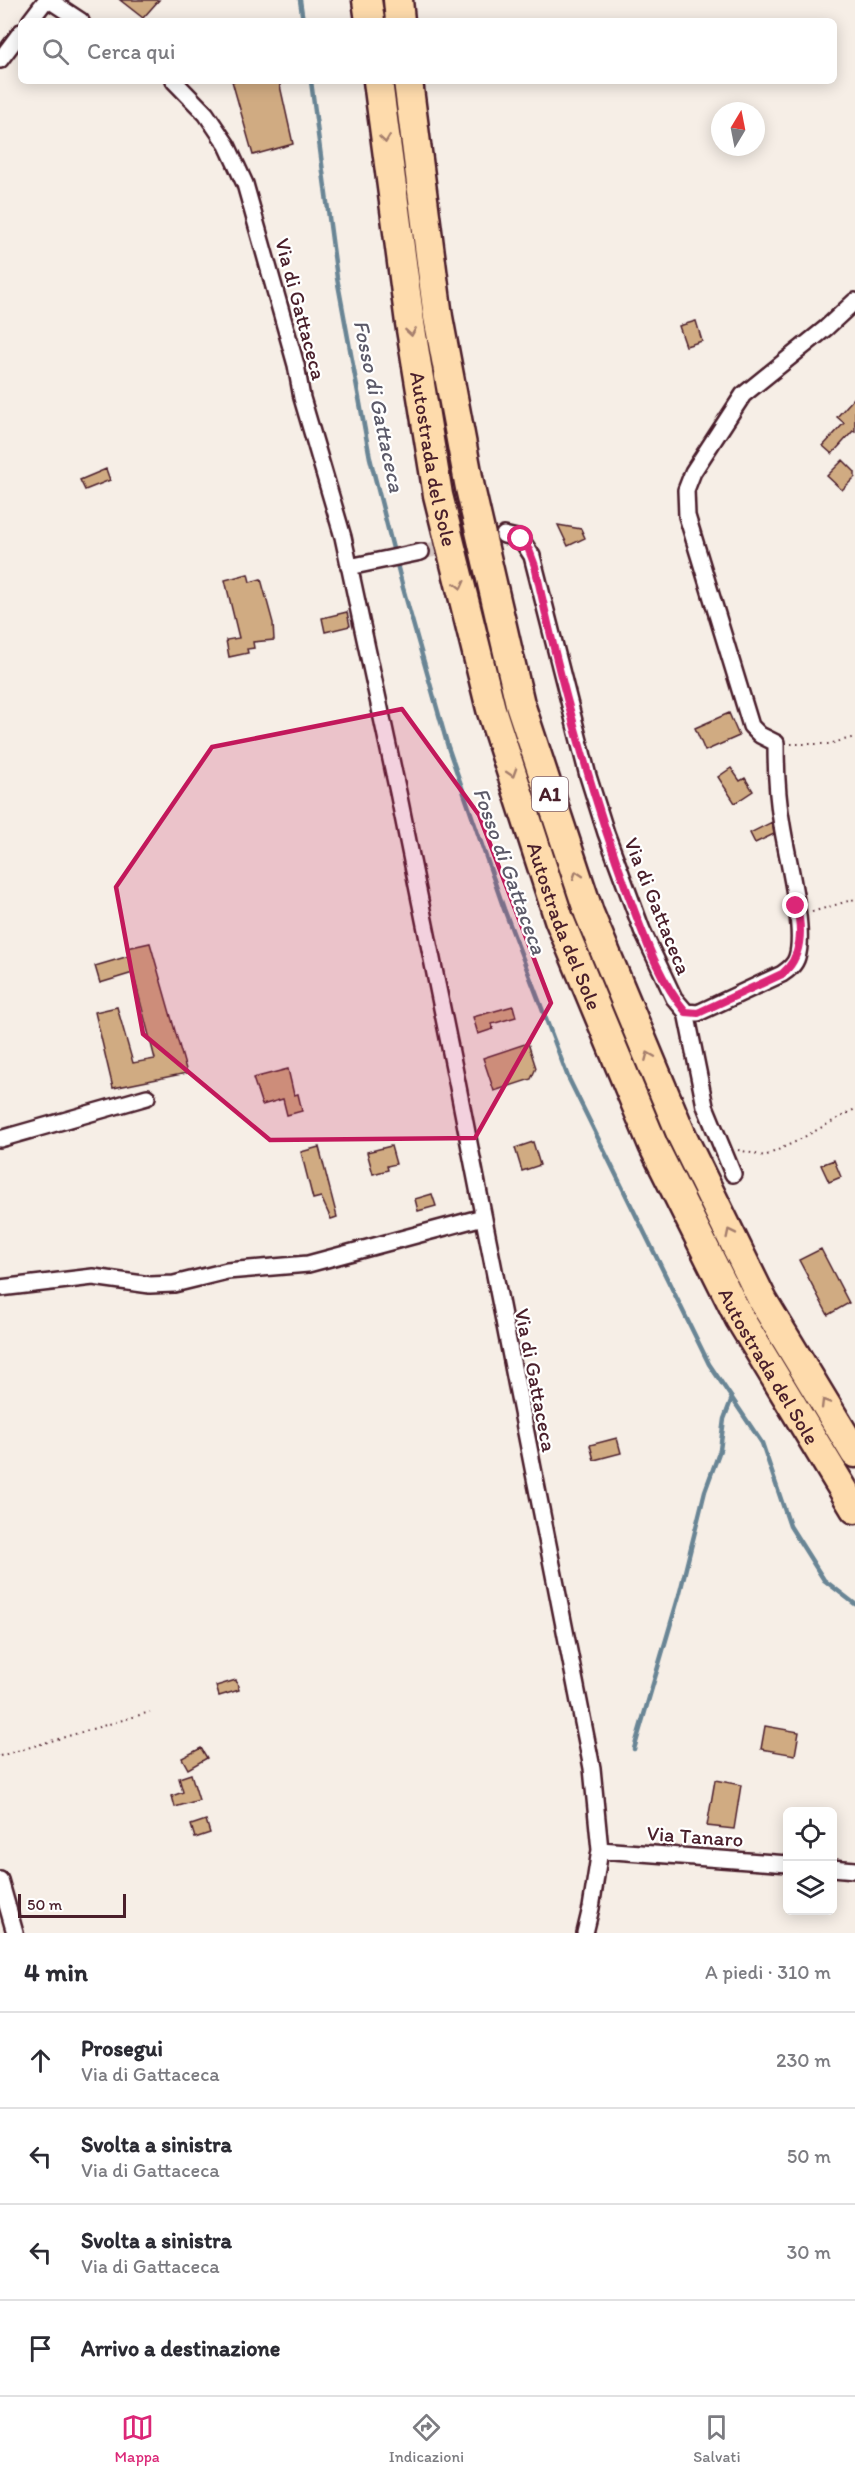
<!DOCTYPE html>
<html lang="it">
<meta charset="utf-8">
<style>
:root{--surface:#fff;--page:#f7f7f7;--text:#2b2b33;--muted:#7c7c81;--line:#e1e1e2;--accent:#db2777}
body{margin:0;font-family:Itim,sans-serif;background:var(--page);color:var(--text)}
.controls{position:absolute;right:18px;bottom:18px;display:grid;overflow:hidden;border-radius:9px;box-shadow:0 3px 15px #0003}
.controls button{width:54px;height:54px;display:grid;place-items:center;padding:0;border:0;border-bottom:2px solid var(--line);background:var(--surface);color:var(--text);font:30px sans-serif}
.compass{position:absolute;left:711px;top:102px;width:54px;height:54px;border-radius:50%;background:var(--surface);box-shadow:0 3px 15px #0003;rotate:10deg}
.scale{position:absolute;left:18px;bottom:15px;width:108px;box-sizing:border-box;padding-left:6px;border:3px solid #4a1f2b;border-top:0;font-size:16px;line-height:21px;white-space:nowrap;color:#4a1f2b;-webkit-text-stroke:4px #fff;paint-order:stroke}
.stop{position:absolute;width:18px;height:18px;margin:-14px;border:4px solid #db2777;border-radius:50%;background:#fff}
.stop.end{background:#db2777;border-color:#fff;box-shadow:0 2px 6px #0008}
.list{margin:0;padding:0;list-style:none}
h2{display:flex;justify-content:space-between;align-items:center;height:78px;margin:0;padding:0 24px;font-size:26px}
h2 small{font-size:20px;font-weight:400;color:var(--muted)}
.list li{display:grid;grid-template-columns:39px 1fr auto;gap:18px;align-items:center;box-sizing:border-box;height:96px;padding:0 24px;border-top:2px solid var(--line)}
.list b{display:block;font-size:22px;white-space:nowrap}
.list p{margin:0;font-size:20px;white-space:nowrap;color:var(--muted)}
.list em{font-size:20px;font-style:normal;color:var(--muted)}
.icon{flex:none;width:33px;height:33px;fill:none;stroke:currentColor;stroke-width:2;stroke-linecap:round;stroke-linejoin:round}
.map{position:relative;flex:none;width:855px;height:1933px;overflow:hidden}
.search{position:absolute;background:var(--surface);box-shadow:0 3px 15px #0003;left:18px;right:18px;top:18px;height:66px;display:flex;align-items:center;gap:15px;box-sizing:border-box;padding:0 21px;border-radius:9px;color:var(--muted);font-size:22px}
.sheet{height:462px;background:var(--surface)}
nav{display:flex;justify-content:space-around;align-items:center;box-sizing:border-box;height:84px;border-top:2px solid var(--line);background:var(--surface);font-size:16px;color:var(--muted)}
nav a{display:grid;justify-items:center;gap:3px}
nav .on{color:var(--accent)}
.map>svg:first-child{display:block}
.lines{fill:none;stroke-linecap:round;stroke-linejoin:round}
.stream{stroke:#698595;stroke-width:4.5}
.building{fill:#d0ab82;stroke:#4a1f2b;stroke-width:1.5}
.street-tunnel{stroke:#d4c5c1;stroke-width:15;stroke-dasharray:15 8;stroke-linecap:butt}
.street-casing{stroke:#4a1f2b;stroke-width:20}
.highway-casing{stroke:#4a1f2b;stroke-width:33}
.path{stroke:#4a1f2b;stroke-width:2;stroke-dasharray:1.5 4.5;stroke-linecap:butt}
.street{stroke:#fff;stroke-width:15}
.highway{stroke:#fedbac;stroke-width:28}
.oneway{stroke:#a47d6c}
.route{stroke:#db2777;stroke-width:8}
.marked{fill:#c2185b;fill-opacity:0.2;stroke:#c2185b;stroke-width:4.5;stroke-linejoin:round}
.labels{text-anchor:middle;dominant-baseline:central;stroke-width:4.5;stroke-linejoin:round;paint-order:stroke}
.shield{fill:#fff;stroke:#80626b;stroke-width:1.5}
.shield-label{font-size:20px;font-weight:bold;fill:#4a1f2b}
.street-label{font-size:21px;fill:#4a1f2b;stroke:#fff}
.water-label{font-size:22px;font-style:italic;fill:#5c5a69;stroke:#fff}
</style>
<div class="map">
<svg width="855" height="1933" viewBox="0 0 855 1933">
<rect width="100%" height="100%" fill="#f6eee6"/>
<filter id="ink" filterUnits="userSpaceOnUse"><feTurbulence type="fractalNoise" baseFrequency=".0167" numOctaves="2"/><feDisplacementMap in="SourceGraphic" scale="12" xChannelSelector="R" yChannelSelector="G"/><feConvolveMatrix kernelMatrix="1 2 1 2 8 2 1 2 1" color-interpolation-filters="sRGB"/></filter>
<g filter="url(#ink)">
<g class="lines">
<path class="stream" d="M300,0L303,21
M311,81L337,278L370,458L403,588L448,747L504,909L568,1077L709,1364L762,1443L790,1526L824,1580L855,1604
M634,1749L680,1592L705,1491L720,1450L724,1419L732,1398"/>
</g>
<path class="building" d="M120,0H159L143,18Z
M232,81H279L293,144L253,155Z
M696,321L702,341L686,346L679,326Z
M855,397V432L853,431L832,454L823,446L844,423L837,417Z
M843,460L855,472V477L842,490L827,476Z
M106,469L110,480L85,490L80,480Z
M558,525L581,529L585,538L568,546Z
M248,574L250,582L261,579L273,623L274,640L253,642L254,648L247,649L248,653L229,657L226,640L239,638L225,580Z
M347,612L350,626L325,632L322,618Z
M729,713L739,736L705,751L695,728Z
M731,768L740,781L745,778L753,791L735,803L718,777Z
M772,822L774,834L755,843L750,833Z
M150,943L187,1073L113,1088L95,1012L117,1007L133,1063L155,1059L133,973L100,983L95,966L129,956L127,948Z
M513,1006L516,1017L492,1024L493,1029L478,1034L473,1017Z
M528,1043L536,1068L531,1079L494,1091L483,1058Z
M288,1069L294,1095L298,1094L302,1111L287,1115L283,1099L262,1105L253,1078Z
M533,1142L540,1165L522,1171L515,1148Z
M391,1146L396,1164L387,1166L388,1170L373,1174L367,1152Z
M319,1147L337,1217L331,1219L321,1197L313,1199L301,1152Z
M834,1160L841,1177L829,1182L821,1165Z
M432,1194L436,1206L418,1211L415,1199Z
M821,1249L849,1303L828,1315L799,1260Z
M617,1438L621,1453L594,1460L590,1445Z
M236,1680L239,1690L219,1696L216,1686Z
M765,1726L799,1732L795,1755L761,1749Z
M201,1748L207,1758L188,1769L182,1758Z
M191,1774L199,1800L175,1807L172,1796L183,1792L179,1778Z
M715,1780L741,1785L734,1829L707,1826Z
M206,1820L210,1833L195,1838L191,1825Z"/>
<g class="lines">
<path class="street-tunnel" d="M421,552L486,539"/>
<defs>
<path id="street" d="M49,0L81,21
M30,21L46,0
M0,60L21,32
M174,81L206,114L227,145L245,184L296,365L302,398L343,537L398,792L457,1082L592,1768L600,1850L591,1908L585,1933
M504,535L521,539L532,556L588,776L606,833L642,930L674,998L686,1012L698,1013L782,974C788,970 795,965 797,957C806,929 787,858 782,825C777,798 776,771 776,743L760,735L751,726L687,516L686,490L693,472L743,395L826,328L855,301
M349,567L421,552
M686,1012L705,1106L733,1174
M0,1139L147,1097
M0,1288L93,1277L150,1285L174,1284L227,1271L308,1264L483,1217
M600,1850L788,1864
M832,1868L855,1870
M0,1880L15,1933"/>
<g id="highway">
<path d="M367,0L370,21"/>
<path d="M398,0L400,21"/>
<path id="s1" d="M378,81L410,323L438,495L491,709L559,919L653,1145L740,1319L855,1509"/>
<path d="M408,81L438,317L470,488L520,704L589,913L682,1136L763,1301L855,1453"/>
</g>
</defs>
<use href="#street" class="street-casing"/>
<use href="#highway" class="highway-casing"/>
<path class="path" d="M791,744H829L855,737
M812,912L855,899
M738,1150L765,1156L795,1142L855,1109
M0,1756L150,1712"/>
<use href="#street" class="street"/>
<use href="#highway" class="highway"/>
</g>
<defs><path id="oneway-chevron" d="M-2-3.5L2.5 0L-2 3.5" fill="none" stroke-width="1.6" stroke-linecap="round" stroke-linejoin="round" transform="scale(1.5)"/></defs>
<g class="oneway">
<use href="#oneway-chevron" transform="translate(385 139) rotate(82)"/>
<use href="#oneway-chevron" transform="translate(411 332) rotate(81)"/>
<use href="#oneway-chevron" transform="translate(460 585) rotate(76)"/>
<use href="#oneway-chevron" transform="translate(512 773) rotate(72)"/>
<use href="#oneway-chevron" transform="translate(577 875) rotate(-108)"/>
<use href="#oneway-chevron" transform="translate(649 1056) rotate(-113)"/>
<use href="#oneway-chevron" transform="translate(730 1233) rotate(-116)"/>
<use href="#oneway-chevron" transform="translate(825 1403) rotate(-121)"/>
</g>
</g>
<g class="lines" filter="url(#ink)">
<path class="route" d="M521,539L529,550L535,566C559,677 589,788 628,894C643,933 658,979 686,1012L698,1013L782,974C802,958 803,929 796,906"/>
</g>
<path class="marked" d="M402,709L479,815L551,1003L475,1138L270,1140L143,1034L116,887L212,747Z"/>
<g class="labels">
<rect class="shield" x="532" y="777" width="36" height="34" rx="4.5"/>
<g class="shield-label">
<text x="550" y="794">A1</text>
</g>
<g class="street-label">
<text transform="translate(301 309) rotate(75)">Via di Gattaceca</text>
<text stroke="none"><textPath href="#s1" startOffset="382">Autostrada del Sole</textPath></text>
<text transform="translate(658 906) rotate(68)">Via di Gattaceca</text>
<text stroke="none"><textPath href="#s1" startOffset="868">Autostrada del Sole</textPath></text>
<text stroke="none"><textPath href="#s1" startOffset="1354">Autostrada del Sole</textPath></text>
<text transform="translate(536 1380) rotate(79)">Via di Gattaceca</text>
<text transform="translate(695 1836) rotate(4)">Via Tanaro</text>
</g>
<g class="water-label">
<text transform="translate(379 406) rotate(78)">Fosso di Gattaceca</text>
<text transform="translate(510 871) rotate(70)">Fosso di Gattaceca</text>
</g>
</g>
</svg>
<div class="controls">
<button><svg class="icon" aria-label="locate" viewBox="0 0 24 24"><circle cx="12" cy="12" r="6"/><path d="M12 2v4M12 18v4M2 12h4M18 12h4"/></svg></button>
<button><svg class="icon" aria-label="layers" viewBox="0 0 24 24"><path d="M12 4l9 5-9 5-9-5zM3 14l9 5 9-5"/></svg></button>
</div>
<svg class="compass" viewBox="-18 -18 36 36"><path d="M0-13l5 13h-10z" fill="#e53935"/><path d="M0 13l5-13h-10z" fill="#7c7c81"/></svg>
<div class="scale">50 m</div>
<div class="stop" style="left:521px;top:539px"></div>
<div class="stop end" style="left:796px;top:906px"></div>
<div class="search"><svg class="icon" aria-label="search" viewBox="0 0 24 24"><circle cx="10" cy="10" r="6"/><path d="M15 15l6 6"/></svg>Cerca qui</div>
</div>
<section class="sheet">
<h2>4 min<small>A piedi · 310 m</small></h2>
<ul class="list">
<li><svg class="icon" aria-label="ahead" viewBox="0 0 24 24"><path d="M12 20V5M6 11l6-6 6 6"/></svg><div><b>Prosegui</b><p>Via di Gattaceca</p></div><em>230 m</em></li>
<li><svg class="icon" aria-label="left" viewBox="0 0 24 24"><path d="M17 20v-9H6M10 6l-5 5 5 5"/></svg><div><b>Svolta a sinistra</b><p>Via di Gattaceca</p></div><em>50 m</em></li>
<li><svg class="icon" aria-label="left" viewBox="0 0 24 24"><path d="M17 20v-9H6M10 6l-5 5 5 5"/></svg><div><b>Svolta a sinistra</b><p>Via di Gattaceca</p></div><em>30 m</em></li>
<li><svg class="icon" aria-label="arrive" viewBox="0 0 24 24"><path d="M6 21V4h12l-3 4 3 4H6"/></svg><div><b>Arrivo a destinazione</b></div></li>
</ul>
</section>
<nav>
<a class="on"><svg class="icon" aria-label="map" viewBox="0 0 24 24"><path d="M3 6l6-2 6 2 6-2v14l-6 2-6-2-6 2zM9 4v14M15 6v14"/></svg>Mappa</a>
<a><svg class="icon" aria-label="directions" viewBox="0 0 24 24"><path d="M12 3l9 9-9 9-9-9zM9 14v-3h6M13 9l2 2-2 2"/></svg>Indicazioni</a>
<a><svg class="icon" aria-label="saved" viewBox="0 0 24 24"><path d="M7 4h10v16l-5-4-5 4z"/></svg>Salvati</a>
</nav>
